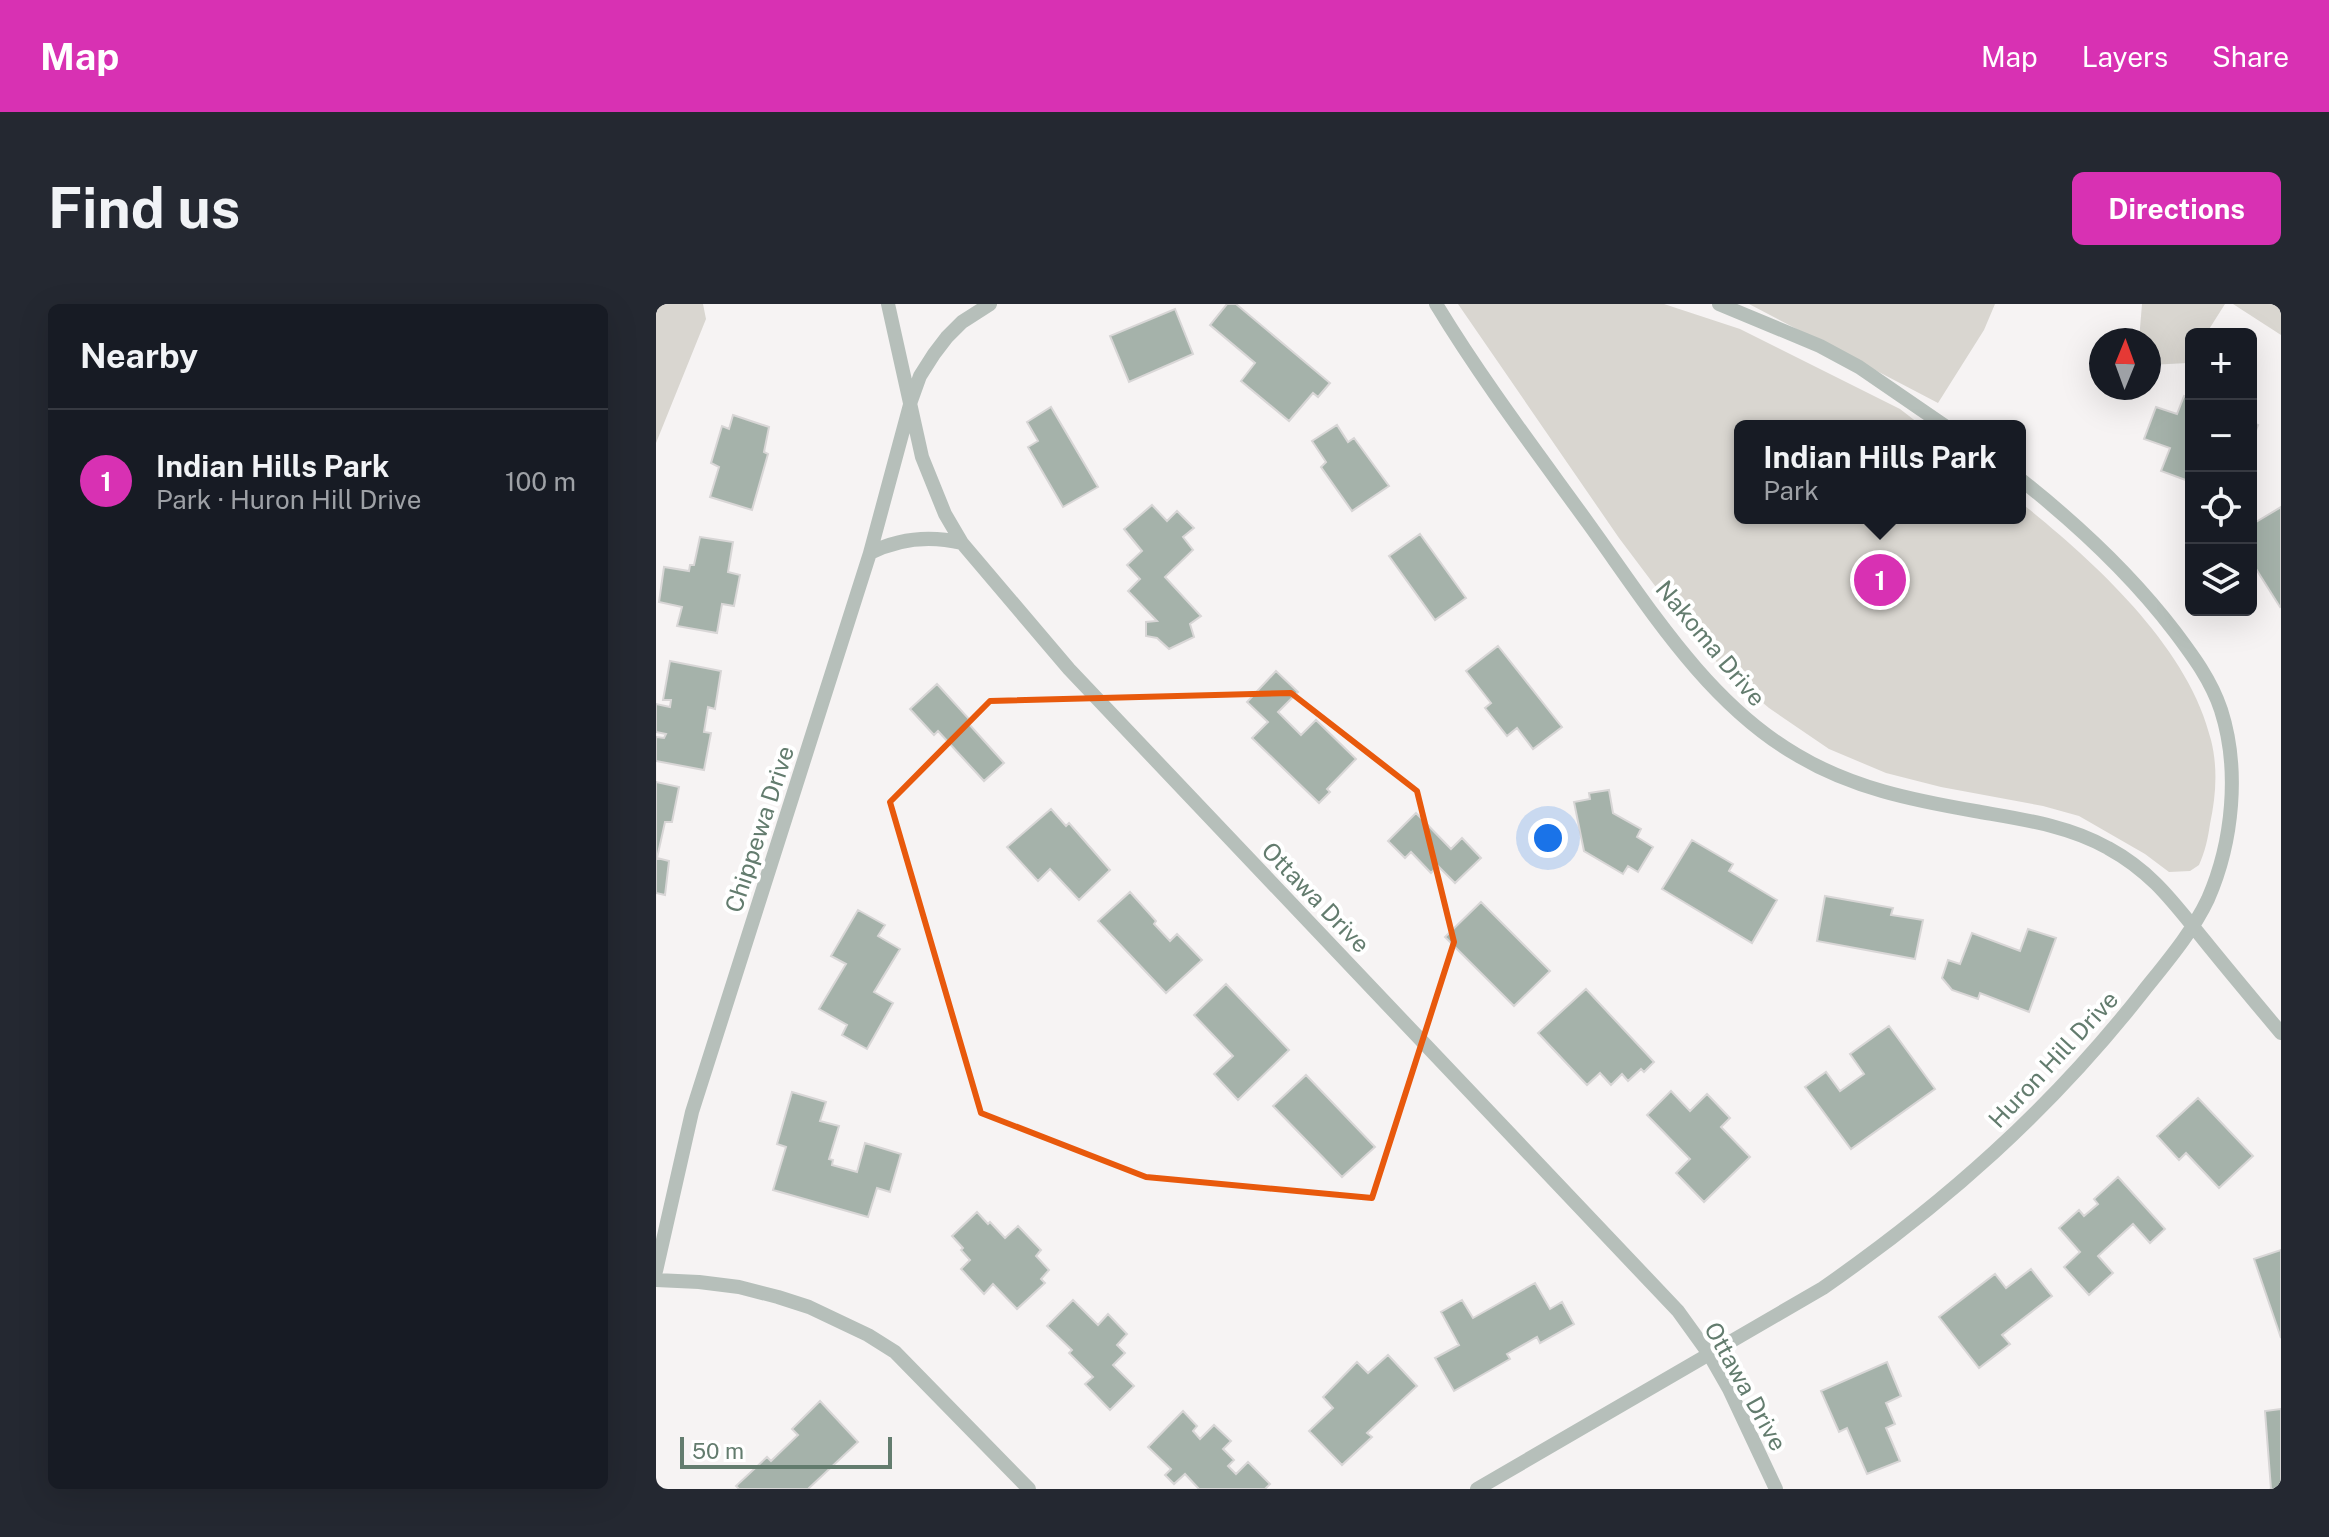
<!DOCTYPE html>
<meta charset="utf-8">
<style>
:root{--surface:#171b24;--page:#242831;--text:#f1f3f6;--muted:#9ea1a6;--line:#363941;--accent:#d831b3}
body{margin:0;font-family:"Public Sans",sans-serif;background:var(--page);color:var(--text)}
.controls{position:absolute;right:24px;top:24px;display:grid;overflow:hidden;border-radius:12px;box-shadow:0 8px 32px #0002}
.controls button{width:72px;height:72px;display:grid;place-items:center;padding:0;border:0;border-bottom:2px solid var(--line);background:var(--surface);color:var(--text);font:40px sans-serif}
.compass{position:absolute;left:1433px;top:24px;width:72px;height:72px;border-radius:50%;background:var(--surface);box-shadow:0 8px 32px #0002;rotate:1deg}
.scale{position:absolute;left:24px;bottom:20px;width:212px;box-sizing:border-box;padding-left:8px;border:4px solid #637c6e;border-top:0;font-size:22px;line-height:28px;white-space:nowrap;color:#637c6e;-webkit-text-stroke:6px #fff;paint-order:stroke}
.you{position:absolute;left:892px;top:534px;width:28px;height:28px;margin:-20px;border:6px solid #fff;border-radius:50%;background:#1a73e8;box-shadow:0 0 0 12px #1a73e833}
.badge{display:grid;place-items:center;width:52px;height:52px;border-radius:50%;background:var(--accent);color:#fff;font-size:26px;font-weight:700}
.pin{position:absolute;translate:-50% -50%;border:4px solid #fff;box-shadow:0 2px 8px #0006}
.popup{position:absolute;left:1078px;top:116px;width:292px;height:104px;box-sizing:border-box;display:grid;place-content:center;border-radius:12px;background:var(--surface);filter:drop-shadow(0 2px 6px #0005);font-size:26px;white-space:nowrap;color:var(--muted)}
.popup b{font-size:30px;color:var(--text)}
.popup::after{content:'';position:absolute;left:50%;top:100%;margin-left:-16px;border:16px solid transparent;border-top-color:var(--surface)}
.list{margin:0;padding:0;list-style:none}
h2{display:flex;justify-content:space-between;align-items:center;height:104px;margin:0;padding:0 32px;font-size:34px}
h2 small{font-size:26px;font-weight:400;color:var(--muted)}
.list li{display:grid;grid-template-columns:52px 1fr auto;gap:24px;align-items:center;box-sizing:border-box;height:144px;padding:0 32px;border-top:2px solid var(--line)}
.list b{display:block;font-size:30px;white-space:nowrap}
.list p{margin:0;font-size:26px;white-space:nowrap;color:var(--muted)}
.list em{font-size:26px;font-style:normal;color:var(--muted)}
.icon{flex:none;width:44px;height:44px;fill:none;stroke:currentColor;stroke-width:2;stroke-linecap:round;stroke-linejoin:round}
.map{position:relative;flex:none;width:1625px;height:1185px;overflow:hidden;border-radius:12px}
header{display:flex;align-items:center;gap:48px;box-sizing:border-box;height:112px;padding:0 40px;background:var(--accent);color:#fff}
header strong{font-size:38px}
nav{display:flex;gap:44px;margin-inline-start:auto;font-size:28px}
.intro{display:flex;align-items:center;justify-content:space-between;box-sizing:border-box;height:192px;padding:0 48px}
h1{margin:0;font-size:56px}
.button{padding:20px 36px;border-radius:12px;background:var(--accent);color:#fff;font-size:28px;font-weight:700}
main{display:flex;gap:48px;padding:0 48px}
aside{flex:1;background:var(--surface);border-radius:12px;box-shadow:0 8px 32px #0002}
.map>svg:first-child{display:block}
.green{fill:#d9d6d0}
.building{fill:#a5b2aa;stroke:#d8d6d6;stroke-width:2}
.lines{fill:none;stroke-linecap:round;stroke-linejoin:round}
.minor{stroke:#b6bfba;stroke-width:14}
.marked{fill:none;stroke:#e8590c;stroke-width:6;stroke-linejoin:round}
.labels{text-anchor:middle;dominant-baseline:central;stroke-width:8;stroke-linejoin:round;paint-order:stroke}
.street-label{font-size:24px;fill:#637c6e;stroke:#fff}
</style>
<header>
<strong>Map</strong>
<nav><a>Map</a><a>Layers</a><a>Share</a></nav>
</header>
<div class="intro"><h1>Find us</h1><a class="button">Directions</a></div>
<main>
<aside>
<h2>Nearby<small></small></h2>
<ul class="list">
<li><span class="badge">1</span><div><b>Indian Hills Park</b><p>Park · Huron Hill Drive</p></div><em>100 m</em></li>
</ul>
</aside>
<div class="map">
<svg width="1625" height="1185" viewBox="0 0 1625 1185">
<rect width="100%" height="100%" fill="#f6f3f3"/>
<path class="green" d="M0,0H47L50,15L0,139Z
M802,0H1008L1084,25L1244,105L1266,122H1084V214H1364V198C1437,256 1533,343 1555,436C1562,464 1560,492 1554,520C1552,534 1549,548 1543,561L1534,567L1513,568L1489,550L1423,512L1387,502L1285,483L1230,469L1173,445L1113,404L1067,365L1033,327L963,234Z
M1093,0H1339L1328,26L1282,99Z
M1486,0H1569L1550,30H1535V54L1532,59L1493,61V36H1483Z
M1577,0H1625V31Z"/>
<path class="building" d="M571,0H580L674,79L662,93L657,89L633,117L585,77L599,59L554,21Z
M519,5L537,50L473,78L454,32Z
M1528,92L1535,95V178L1505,167L1514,144L1488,135L1500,103L1521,110Z
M395,103L442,183L407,203L372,143L382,137L371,118Z
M77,111L113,123L108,148L112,150L96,206L54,193L63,163L55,159L66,122L73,125Z
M1595,118L1602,121L1595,140Z
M681,121L692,138L698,134L733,182L696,207L665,163L670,158L656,137Z
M496,201L511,217L521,207L538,224L527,233L537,246L509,273L545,312L534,320L538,333L513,345L501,334L490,332V318L501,317L472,287L484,275L471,261L486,247L468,225Z
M1625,203V302L1624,303L1595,257V221Z
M764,230L810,294L779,316L733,252Z
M44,233L77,238L72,268L84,271L78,302L66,300L61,329L21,322L26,303L3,298L8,263L33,267L34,261H38Z
M842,342L906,423L877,445L861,424L851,432L829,404L835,399L810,367Z
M14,357L65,367L59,405L52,403L48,428L55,429L48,466L0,457V433L8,434L10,430L0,428V400L14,403L15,396H7Z
M620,367L642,388L622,408L645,431L660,416L700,455L671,485L674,488L663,499L596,434L612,418L591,398Z
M281,380L313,415L311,418L348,459L328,477L282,427L278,431L254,405Z
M0,478L23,483L16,518H9L1,554L13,557L9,591L0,589Z
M953,486L957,509L985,525L981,533L997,543L982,568L972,562L967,570L928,547L918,498L934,495L933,489Z
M395,505L410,522L413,519L454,566L423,596L394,565L382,577L351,543Z
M760,509L795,545L806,534L825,554L799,579L782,562L775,569L755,548L749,554L732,537Z
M1036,536L1077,560L1073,567L1121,596L1096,639L1006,585Z
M474,588L500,617L498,620L514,637L521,630L546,656L510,689L442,617Z
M1169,592L1237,604L1235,611L1267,616L1259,655L1161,637Z
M825,598L894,667L858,702L789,633Z
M202,606L229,621L222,632L244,645L218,688L237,699L211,745L186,731L191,721L163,705L190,660L175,652Z
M1372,625L1400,634L1373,708L1324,689L1322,695L1296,686L1286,674L1292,656L1304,660L1316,629L1364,647Z
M570,680L633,746L582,796L558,770L577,752L538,711Z
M930,685L998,758L988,768L985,765L972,777L966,770L955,781L944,769L931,781L882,729Z
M1233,722L1279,785L1195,845L1149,783L1170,768L1184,787L1208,770L1194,750Z
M650,771L719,843L686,873L617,802Z
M1015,787L1034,807L1051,790L1074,814L1065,823L1094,853L1048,898L1020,869L1034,855L991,811Z
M136,788L170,798L164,817L183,822L173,855L177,856L176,861L201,868L209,839L245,850L234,888L221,884L212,913L117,886L130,843L121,840Z
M1542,794L1597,852L1563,884L1530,849L1523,856L1501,832Z
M1462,873L1509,925L1494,939L1477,920L1442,952L1457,969L1433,991L1408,963L1424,948L1403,924L1423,906L1428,912L1442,900L1438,895Z
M321,908L332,920L334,918L349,934L362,922L385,946L380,952L393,966L385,975L389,979L361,1005L337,980L328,990L305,965L314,956L305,946L307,944L296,932Z
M1625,946V1034L1598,955Z
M1375,965L1396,992L1346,1031L1354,1040L1323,1064L1283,1013L1339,970L1350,984Z
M879,979L894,1005L906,998L918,1020L884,1039L881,1033L851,1050L854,1055L798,1087L779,1054L803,1041L785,1008L806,996L817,1014Z
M417,996L442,1021L452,1010L471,1030L461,1041L469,1049L457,1061L478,1082L454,1106L429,1080L437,1073L413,1049L416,1046L391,1022Z
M732,1051L761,1082L711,1129L716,1133L686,1161L653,1127L677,1104L667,1093L701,1058L712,1069Z
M1231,1058L1245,1092L1230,1099L1239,1120L1230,1124L1244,1157L1211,1170L1191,1124L1183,1128L1165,1087Z
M164,1097L202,1138L152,1185H83L80,1182L111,1153L115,1157L142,1131L136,1125Z
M1625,1105V1185H1615L1609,1107Z
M527,1107L541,1122L537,1127L544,1135L558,1121L575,1137L567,1145L578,1156L572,1162L580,1170L592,1158L614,1180L609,1185H543L529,1170L518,1180L509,1171L515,1165L492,1143Z"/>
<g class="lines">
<path class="minor" d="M232,0L266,153L289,210L306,239L413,365L1022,1007L1053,1050L1073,1085L1120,1185
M780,0C826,76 880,147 932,219C992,302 1051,399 1141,451C1196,484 1256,496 1319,507C1364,515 1412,521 1452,544C1496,568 1517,598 1548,636C1573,667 1599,698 1625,729
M1063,0L1164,42L1203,63L1289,122
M214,249C244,234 273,231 306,239
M0,967L36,808L214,249L255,97L264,72L278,50L291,33L306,18L334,0
M0,976L43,978L83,983L122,993L153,1003L212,1031L239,1048L373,1185
M821,1185L1167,984C1289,899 1394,806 1486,689C1509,660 1536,629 1552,595C1577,538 1584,465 1565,406C1555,376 1537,352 1519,328C1474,269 1421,220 1364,175"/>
</g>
<path class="marked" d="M635,389L761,487L798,638L716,894L490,873L325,809L234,498L334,397Z"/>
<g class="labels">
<g class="street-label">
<text transform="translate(1055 339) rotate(50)">Nakoma Drive</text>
<text transform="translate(103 525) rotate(-72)">Chippewa Drive</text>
<text transform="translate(660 593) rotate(46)">Ottawa Drive</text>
<text transform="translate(1397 755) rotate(-47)">Huron Hill Drive</text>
<text transform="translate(1090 1082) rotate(61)">Ottawa Drive</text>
</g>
</g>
</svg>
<div class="controls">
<button>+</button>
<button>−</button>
<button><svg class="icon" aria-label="locate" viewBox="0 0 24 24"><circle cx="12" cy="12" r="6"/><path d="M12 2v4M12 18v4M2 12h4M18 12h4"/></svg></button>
<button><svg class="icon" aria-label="layers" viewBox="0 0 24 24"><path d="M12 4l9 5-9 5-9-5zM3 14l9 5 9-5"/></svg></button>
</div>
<svg class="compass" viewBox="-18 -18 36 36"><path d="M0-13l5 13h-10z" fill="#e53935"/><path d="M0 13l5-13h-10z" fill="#9ea1a6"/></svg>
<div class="scale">50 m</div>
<div class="you"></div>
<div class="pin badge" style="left:1224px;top:276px">1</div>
<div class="popup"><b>Indian Hills Park</b>Park</div>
</div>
</main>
